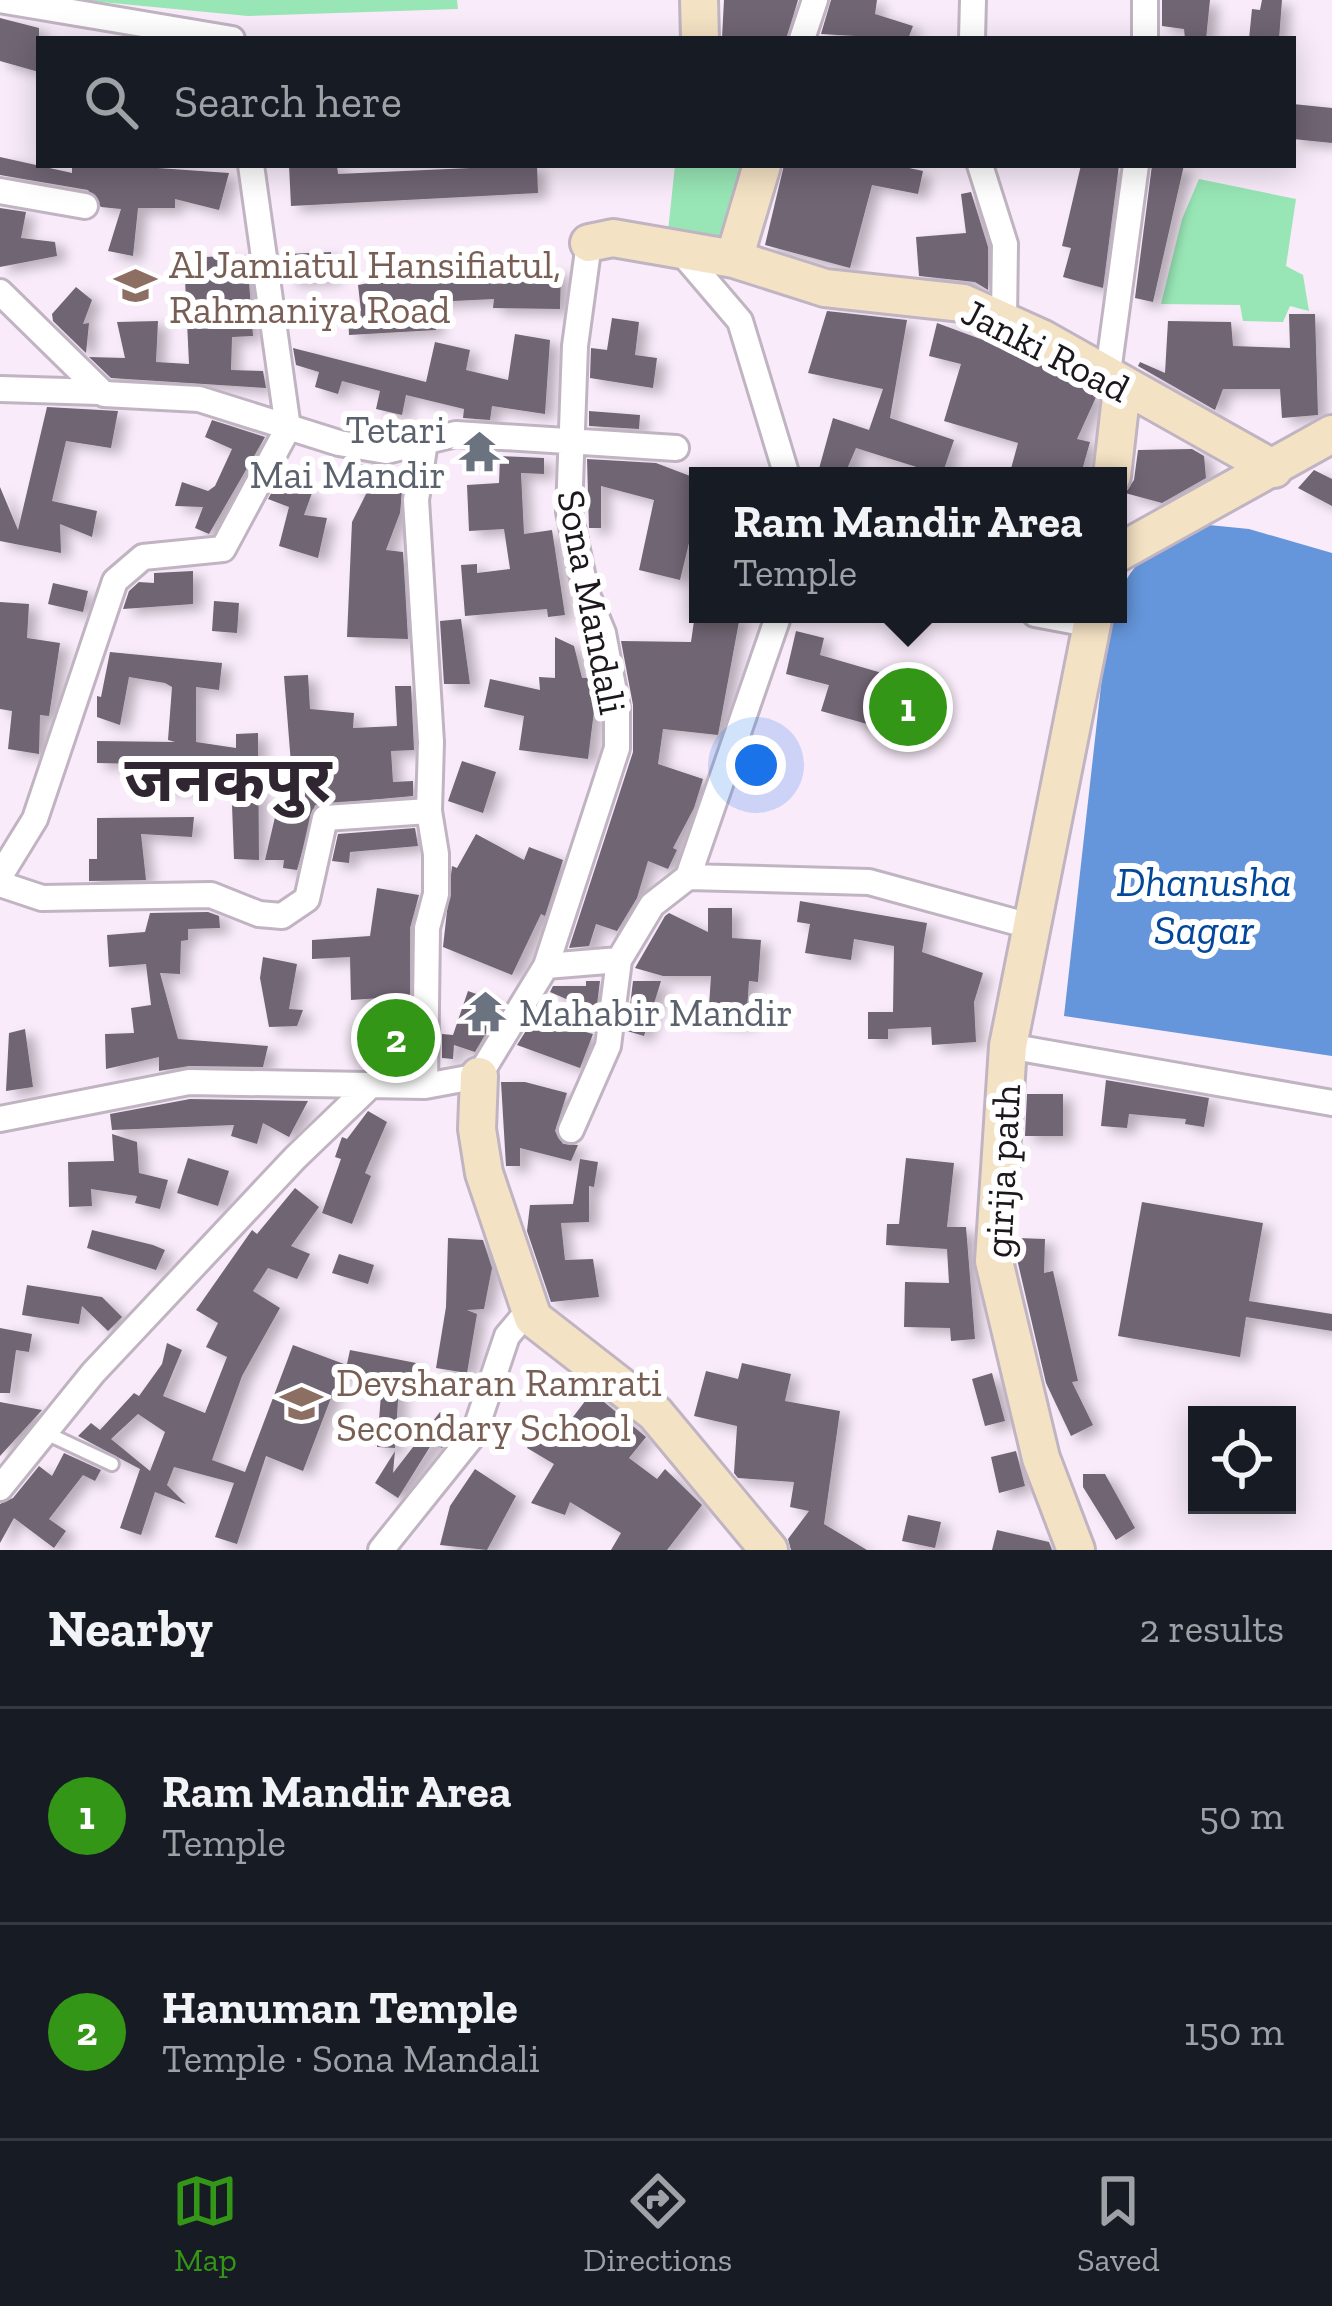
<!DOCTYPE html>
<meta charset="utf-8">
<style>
:root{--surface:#171b24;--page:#20242c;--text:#f1f3f6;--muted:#9ea1a6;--line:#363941;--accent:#349617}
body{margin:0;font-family:"Zilla Slab","Noto Sans Devanagari",serif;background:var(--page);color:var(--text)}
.controls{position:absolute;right:36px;bottom:36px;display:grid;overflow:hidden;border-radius:0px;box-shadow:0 6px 30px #0003}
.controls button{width:108px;height:108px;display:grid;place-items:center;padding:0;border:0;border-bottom:3px solid var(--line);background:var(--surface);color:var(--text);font:60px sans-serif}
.you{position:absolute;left:756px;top:765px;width:42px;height:42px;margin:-30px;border:9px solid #fff;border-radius:50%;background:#1a73e8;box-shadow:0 0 0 18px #1a73e833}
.badge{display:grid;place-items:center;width:78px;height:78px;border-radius:50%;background:var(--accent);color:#fff;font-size:39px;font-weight:700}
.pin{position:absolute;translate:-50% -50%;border:6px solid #fff;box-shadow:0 3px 12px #0006}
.popup{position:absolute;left:689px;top:467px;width:438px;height:156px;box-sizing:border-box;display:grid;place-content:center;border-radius:0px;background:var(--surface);filter:drop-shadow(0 3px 9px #0005);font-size:39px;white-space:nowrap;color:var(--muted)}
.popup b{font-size:45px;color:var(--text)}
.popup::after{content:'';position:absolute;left:50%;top:100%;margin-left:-24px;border:24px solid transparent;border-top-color:var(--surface)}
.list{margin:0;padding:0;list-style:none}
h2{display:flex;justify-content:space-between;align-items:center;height:156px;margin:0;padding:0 48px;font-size:51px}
h2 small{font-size:39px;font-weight:400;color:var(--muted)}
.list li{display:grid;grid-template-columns:78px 1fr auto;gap:36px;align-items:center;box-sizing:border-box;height:216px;padding:0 48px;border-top:3px solid var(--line)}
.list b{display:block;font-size:45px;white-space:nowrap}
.list p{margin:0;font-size:39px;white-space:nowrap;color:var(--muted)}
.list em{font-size:39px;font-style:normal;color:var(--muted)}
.icon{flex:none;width:66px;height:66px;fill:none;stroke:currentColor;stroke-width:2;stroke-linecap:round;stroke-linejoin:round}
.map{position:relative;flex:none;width:1332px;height:1550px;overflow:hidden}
.search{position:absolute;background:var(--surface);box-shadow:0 6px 30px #0003;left:36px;right:36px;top:36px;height:132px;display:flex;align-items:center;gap:30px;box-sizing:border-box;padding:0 42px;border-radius:0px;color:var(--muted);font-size:45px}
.sheet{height:588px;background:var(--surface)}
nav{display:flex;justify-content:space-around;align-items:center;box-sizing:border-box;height:168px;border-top:3px solid var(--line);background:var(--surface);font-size:33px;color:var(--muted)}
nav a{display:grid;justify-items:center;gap:6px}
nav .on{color:var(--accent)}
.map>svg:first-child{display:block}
.green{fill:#98e6b5}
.water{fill:#6596db}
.building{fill:#6f6573;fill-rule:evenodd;filter:url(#shadow)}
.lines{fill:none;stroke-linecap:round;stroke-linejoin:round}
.lane-casing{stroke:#c1b4c2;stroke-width:18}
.street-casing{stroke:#c1b4c2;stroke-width:30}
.secondary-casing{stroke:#c1b4c2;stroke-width:42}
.lane{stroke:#fff;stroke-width:12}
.street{stroke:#fff;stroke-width:24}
.secondary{stroke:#f4e2c4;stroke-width:36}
.labels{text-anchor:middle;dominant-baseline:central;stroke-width:12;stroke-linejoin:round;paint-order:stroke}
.education-label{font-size:39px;fill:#785e54;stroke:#fff;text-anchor:start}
.street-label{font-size:39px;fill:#1c171c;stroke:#fff}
.worship-label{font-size:39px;fill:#5b616d;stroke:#fff;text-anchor:end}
.water-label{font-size:42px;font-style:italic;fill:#024799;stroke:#fff}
.town-label{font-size:63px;font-weight:bold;fill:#302631;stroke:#fff}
</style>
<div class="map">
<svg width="1332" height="1550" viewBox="0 0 1332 1550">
<defs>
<filter id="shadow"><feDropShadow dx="9" dy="5.5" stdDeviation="6" flood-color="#0004"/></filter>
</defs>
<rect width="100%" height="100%" fill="#f9ebfa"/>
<path class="green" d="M80,0H457L458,9L248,16Z
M675,165H748L726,237L668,231Z
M1199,179L1296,199L1286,266L1303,275L1309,311L1290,306L1283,322L1243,321L1240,305L1161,304L1182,219Z"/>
<path class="water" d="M1199,524L1249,529L1332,553V1056L1064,1016L1109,614H1118C1118,566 1161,542 1199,524Z"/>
<path class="building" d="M724,0H798L786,39L722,38Z
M831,0H877L875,14L913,26L908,39L821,34Z
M1162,0H1210L1206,39H1185L1184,29L1162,26Z
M1262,0H1282L1279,39H1249L1252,9L1260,10Z
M0,18L39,28V72L0,61Z
M1293,104L1332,108V143L1293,139Z
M0,157L72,173V165H115L229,173L219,210L175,199V208H138L133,256L108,251L121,209L101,207L88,190L0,175Z
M289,165H337L338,174L537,165L538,193L291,206Z
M784,165H895L923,171L918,194L872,185L850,268L765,245Z
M1081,165H1119L1103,288L1063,277L1071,248L1062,246Z
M1152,165H1184L1153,302L1135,298Z
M971,192L988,247V290L975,282L919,276L916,237L966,233L961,194Z
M0,208L26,212L21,238L55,242L57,256L0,267Z
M331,252L333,278L289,281L287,254Z
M247,255L253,336L232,337L231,370L263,371L266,388L111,378L89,357L125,358L117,322L158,321L156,362L189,364L184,258Z
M529,269L561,270L560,309L493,308L494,299L432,302L436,330L349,335L348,311H361L358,285L429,272L430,279L529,278Z
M76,287L92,300L83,324L89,323L86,353L53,321L52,314Z
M827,311L907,320L890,418L954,440L942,475L856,448L844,476H817L833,418L869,430L883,389L808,373Z
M1289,314H1315L1318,415L1282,418L1280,389H1223L1215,410L1138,366L1140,362L1165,373L1168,321L1231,322L1233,346L1290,348Z
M612,318L639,322L635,355L657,358L653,388L590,378L591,348L607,350Z
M937,323L1021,354L1097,395L1077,439L1090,442L1081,474L1067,470V476H1009L1018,443L944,421L961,364L929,356Z
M515,334L550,340L545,414L492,406L490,420L463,418L464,409L406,395L402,415L376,409L380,391L342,381L338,394L315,387L319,372L296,365L293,348L426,382L435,342L470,350L466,370L508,380Z
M47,407L118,411L111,448L66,441L52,501L97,511L92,537L60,524L61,553L0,541V487L18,530Z
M589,411L640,415L639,429L589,426Z
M212,420L265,437L209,534L195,528L203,507L175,506L182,482L208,491L215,486L232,449L205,437Z
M1192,449L1204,456L1206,478L1162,503L1125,493L1134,480L1138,450Z
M500,456L544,458V474L521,473L524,534L552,530L565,615L548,617L547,609L465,616L461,565L477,564V573L510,569L504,529L469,531L467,485L499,483Z
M587,459L656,463L698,479V506L680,580L639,570L654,500L601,486V528H589Z
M356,463L404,472L400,513L386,550L403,552L408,639L347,637L352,522L367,492L354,488Z
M1314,470L1332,479V506L1298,488Z
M278,481L312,493L304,515L327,518L318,558L279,546L289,507L268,499Z
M193,571V604L123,609L129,591L139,582L154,583V573Z
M53,583L88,591L83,612L48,604Z
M214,601L239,603L237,633L212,631Z
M0,602L29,604L27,638L60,643L49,716L40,715L39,754L8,749L12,711L0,709Z
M695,614L740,616L718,735L663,729L658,764L703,779L694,808L673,848L677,850L668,869L648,861L637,898L617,931L596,924L589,946L569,948L633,752V705L621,641L691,642Z
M461,619L470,684H444L440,621Z
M796,631L824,638L820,655L882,673L867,724L821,711L829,685L786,674Z
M555,637L574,646L582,678H591L596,695L588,759L519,750L524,716L484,707L490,679L540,690L539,677L555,678Z
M110,652L222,663L219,690L196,687V742L236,748V734L258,733L259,860L234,859L231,778L191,772V788H137L140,764L97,763V741L175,742L168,740L172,687L165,683L129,677L120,725L97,717V696L101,697Z
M308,675L310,709L354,713L353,728L397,726L395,686H411L414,750L391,751L393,782L413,781V796L315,805L297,870L283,868L284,860H265L285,774L292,776L284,676Z
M462,761L496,772L483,813L448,801Z
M194,817L192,837L141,834L146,880L89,881V859H97V818Z
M415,828L418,846L350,852L349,863L332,861L338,834Z
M476,834L524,860L529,847L563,860L545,916L541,914L512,975L443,947L452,866L457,868Z
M377,888L419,895L410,928V996L351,1000L350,957L312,959V940L370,936Z
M800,901L927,923L922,952L983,973L974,1002L976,1042L932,1045L931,1027L888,1029V1039H868V1012H893L894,946L854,939L851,960L805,953L810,924L797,922Z
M708,908H732V938L761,940L758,982L749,981L746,1024L708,1021L711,976H663L635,968L665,916L669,913L708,932Z
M208,912L219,916L220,928L188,929V940L181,941L180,974L160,973L178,1039L268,1046L263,1067L189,1066L159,1071V1057L106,1069L105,1034L134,1033L131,1008L151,1005L146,964L109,967L107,935L145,932L150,913Z
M263,957L297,964L289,1009L303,1010L297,1026L269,1027L260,978Z
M586,981H600L596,1012L550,992L553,986H586Z
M633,981H661L644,1036L627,1031Z
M468,991L496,1001L486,1033L475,1052L454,1045L453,1059L442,1058V1034L453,1035Z
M534,1018L593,1034L580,1068L517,1045Z
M383,1023L409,1025L408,1064L379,1067Z
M25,1029L33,1087L6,1091L9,1033Z
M1106,1080L1209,1098L1204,1127L1185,1124L1186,1119L1129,1114L1127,1128L1101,1126Z
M501,1082H525L567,1093L555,1131L563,1144L578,1145L571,1161L520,1148V1166H506Z
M1027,1094H1063V1136H1025Z
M190,1099L308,1101L289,1137L263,1123L257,1144L231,1136L234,1125L112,1130L110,1114Z
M368,1111L387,1122L365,1173L371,1176L352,1224L322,1213L341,1159L335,1157L342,1137L347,1139Z
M112,1134L137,1142L139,1173L168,1180L160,1209L135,1203L137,1196L91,1189L92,1206L69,1207L68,1162L114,1161Z
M188,1158L229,1171L218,1206L177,1193Z
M906,1158L954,1163L947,1227H966L975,1339L951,1341L950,1328L904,1327L905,1282L949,1283L947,1249L886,1245L887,1224H899Z
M580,1159L598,1162L594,1187L589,1186V1222L561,1223L565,1260L593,1259L599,1297L551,1302L527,1231L530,1205L573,1204Z
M295,1188L319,1207L291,1246L310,1254L297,1279L268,1268L253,1291L280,1308L242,1376L212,1460L245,1472L293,1345L344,1364L303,1471L266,1456L237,1544L215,1537L234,1483L174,1467L167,1485L186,1504L155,1492L141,1535L120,1528L140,1469L78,1436L91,1423L100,1430L134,1393L139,1396L162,1364L167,1343L182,1350L163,1396L205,1413L227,1357L206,1347L218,1323L196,1310L252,1230L257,1234ZM138,1414L165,1432L150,1471L111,1439Z
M1142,1202L1263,1223L1249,1301L1332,1314V1331L1246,1317L1240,1357L1118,1336Z
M92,1230L153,1245L165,1250L156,1270L87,1248Z
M448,1238L483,1240L492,1268L484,1309L467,1310L477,1314L467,1373L436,1368L446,1307Z
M1018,1238L1045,1239L1044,1273L1053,1271L1078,1381L1072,1382L1093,1425L1071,1436L1046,1383L1017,1259Z
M339,1254L374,1265L368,1284L332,1273Z
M27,1285L102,1297L122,1317L108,1331L82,1306L79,1324L22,1315Z
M0,1328L32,1334L29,1352L16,1350L10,1393H0Z
M350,1350L416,1363L411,1386L399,1384L395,1448L377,1447L382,1381L345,1373Z
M742,1363L791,1374L785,1401L840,1411L824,1524L867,1550H791L788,1539L809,1511L790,1507L794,1482L738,1478L734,1473L737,1426L694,1416L706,1371L738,1379Z
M992,1373L1005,1421L985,1426L972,1379Z
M592,1392L646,1437L629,1458L657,1479L665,1469L702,1505L667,1550H611L621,1533L570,1502L565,1515L531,1503L554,1464L527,1448L536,1432L554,1442Z
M0,1402L42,1410L0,1456Z
M440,1412L459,1427L442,1448L433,1442L398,1498L375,1483L395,1451L393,1473Z
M1016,1451L1025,1486L999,1493L991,1457Z
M64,1453L101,1470L95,1481L83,1475L49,1519L66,1531L54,1548L14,1518L0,1543V1504L13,1498L39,1466L52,1476Z
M475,1469L516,1496L487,1550L440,1545L450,1506Z
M1083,1474H1105L1135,1528L1116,1540L1083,1487Z
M908,1515L941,1522L935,1548L902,1541Z
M997,1530L1049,1542L1052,1550H992Z"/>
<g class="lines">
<defs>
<path id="lane" d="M46,1433L112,1464"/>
<path id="street" d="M0,0L232,39
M802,39L815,0
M972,39L973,0
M1145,39V0
M980,165L1005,244L1004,320
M0,191L85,206
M682,253L740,321L787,476
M0,292L104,394L199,399L339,443L386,451L456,434L676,448
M1107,380L1136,165
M0,389L99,392
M1035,614L1093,625
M0,876L35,819L115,581L143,557L223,549L288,428L251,165
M688,877L869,882L1030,926
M0,884L42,898L211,895L259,914L282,916L307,899L325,818L429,811
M546,966L619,960
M1008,1046L1332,1103
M425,1086L427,928L436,894V854L429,811L431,742L416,500L425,442
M0,1119L189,1082L425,1086L479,1076L546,966L617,748V708L603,633L586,592L569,512L575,346L589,243
M571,1130L608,1046L619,960L652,905L688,877L779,614
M0,1488L93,1373L295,1158L372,1084
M381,1550L474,1434L507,1336L529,1310"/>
<path id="secondary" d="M699,0L700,39
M589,243L613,238L734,259L825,288L963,303L1043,339L1274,469
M734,259L762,165
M1112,476L1122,388
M1118,553L1332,434
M479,1076L477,1129L484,1173L533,1318L655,1413L769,1550
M1076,1550L1041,1458L994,1261L1008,1046L1094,614"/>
</defs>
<use href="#lane" class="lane-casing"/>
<use href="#street" class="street-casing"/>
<use href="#secondary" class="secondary-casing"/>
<use href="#lane" class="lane"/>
<use href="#street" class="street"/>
<use href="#secondary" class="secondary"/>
</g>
<defs>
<symbol id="school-bare" viewBox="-9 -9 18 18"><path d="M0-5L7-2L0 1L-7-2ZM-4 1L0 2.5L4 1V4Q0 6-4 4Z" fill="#8d6e63" stroke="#fff" stroke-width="2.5" paint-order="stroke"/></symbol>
<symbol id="temple-bare" viewBox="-9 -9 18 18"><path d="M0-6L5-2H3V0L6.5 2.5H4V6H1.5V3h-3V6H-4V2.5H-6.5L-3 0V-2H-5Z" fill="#6b7280" stroke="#fff" stroke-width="2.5" paint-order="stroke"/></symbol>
</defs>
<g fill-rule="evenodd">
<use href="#school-bare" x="106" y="256" width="59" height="59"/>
<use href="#temple-bare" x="450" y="422" width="59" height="59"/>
<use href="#temple-bare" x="456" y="982" width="59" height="59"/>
<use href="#school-bare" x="272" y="1374" width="59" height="59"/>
</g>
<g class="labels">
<g class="education-label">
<text x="169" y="264">Al Jamiatul Hansifiatul,<tspan x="169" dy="45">Rahmaniya Road</tspan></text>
<text x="336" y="1382">Devsharan Ramrati<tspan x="336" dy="45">Secondary School</tspan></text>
</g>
<g class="street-label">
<text transform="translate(1046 350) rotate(27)">Janki Road</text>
<text transform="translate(592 602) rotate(79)">Sona Mandali</text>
<text transform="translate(1002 1171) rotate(-87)">girija path</text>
</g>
<g class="worship-label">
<text x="446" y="429">Tetari<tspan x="446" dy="45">Mai Mandir</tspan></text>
<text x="519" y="1012" text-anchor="start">Mahabir Mandir</text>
</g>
<g class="water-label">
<text x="1204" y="881">Dhanusha<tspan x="1204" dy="48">Sagar</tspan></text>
</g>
<g class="town-label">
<text x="228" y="779">जनकपुर</text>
</g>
</g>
</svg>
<div class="controls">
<button><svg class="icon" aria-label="locate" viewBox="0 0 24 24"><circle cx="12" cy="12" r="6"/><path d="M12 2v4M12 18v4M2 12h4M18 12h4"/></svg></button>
</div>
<div class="you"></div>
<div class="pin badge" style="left:908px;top:707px">1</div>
<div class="popup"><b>Ram Mandir Area</b>Temple</div>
<div class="pin badge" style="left:396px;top:1038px">2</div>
<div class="search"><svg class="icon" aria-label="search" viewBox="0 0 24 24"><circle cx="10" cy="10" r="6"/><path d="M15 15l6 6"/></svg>Search here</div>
</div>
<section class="sheet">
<h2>Nearby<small>2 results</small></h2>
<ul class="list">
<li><span class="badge">1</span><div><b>Ram Mandir Area</b><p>Temple</p></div><em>50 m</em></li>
<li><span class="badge">2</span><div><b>Hanuman Temple</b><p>Temple · Sona Mandali</p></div><em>150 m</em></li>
</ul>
</section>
<nav>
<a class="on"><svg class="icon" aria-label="map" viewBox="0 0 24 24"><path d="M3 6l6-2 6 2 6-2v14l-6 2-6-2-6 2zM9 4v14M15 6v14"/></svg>Map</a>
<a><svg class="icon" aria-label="directions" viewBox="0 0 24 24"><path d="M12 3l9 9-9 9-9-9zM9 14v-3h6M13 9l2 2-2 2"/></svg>Directions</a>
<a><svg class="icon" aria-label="saved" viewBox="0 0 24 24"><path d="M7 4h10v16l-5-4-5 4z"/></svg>Saved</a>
</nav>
